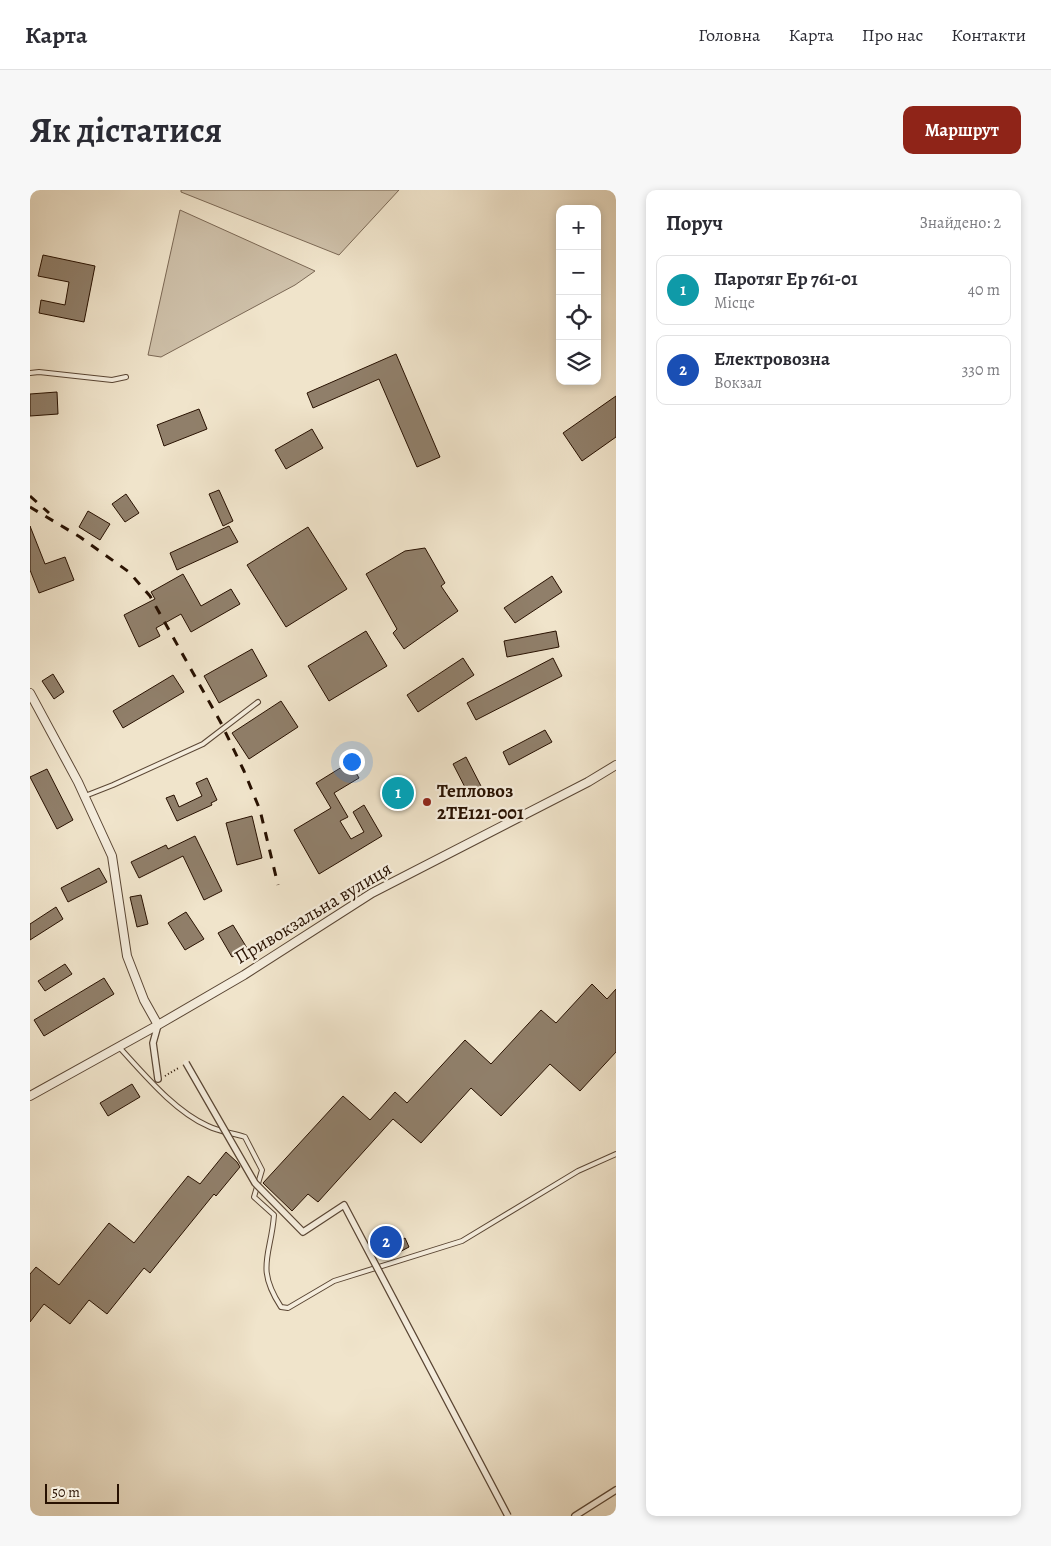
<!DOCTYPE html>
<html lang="uk">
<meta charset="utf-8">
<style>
:root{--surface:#fff;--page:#f7f7f7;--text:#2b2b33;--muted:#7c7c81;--line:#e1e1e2;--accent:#8f2418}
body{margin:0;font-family:Alegreya,serif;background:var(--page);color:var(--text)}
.controls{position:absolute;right:15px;top:15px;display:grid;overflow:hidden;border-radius:10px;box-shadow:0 2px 8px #0003}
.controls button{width:45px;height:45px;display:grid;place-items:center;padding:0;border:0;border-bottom:1px solid var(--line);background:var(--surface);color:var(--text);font:25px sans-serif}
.scale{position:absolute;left:15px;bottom:12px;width:74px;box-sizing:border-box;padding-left:5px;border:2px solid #281101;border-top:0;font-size:14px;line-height:18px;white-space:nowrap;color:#281101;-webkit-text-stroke:4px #f5eddd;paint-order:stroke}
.you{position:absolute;left:321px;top:571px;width:18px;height:18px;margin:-12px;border:4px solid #fff;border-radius:50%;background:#1a73e8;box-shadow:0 0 0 8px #1a73e833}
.badge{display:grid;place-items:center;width:32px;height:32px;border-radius:50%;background:var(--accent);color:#fff;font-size:16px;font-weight:700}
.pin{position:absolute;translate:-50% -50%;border:2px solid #fff;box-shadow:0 1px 5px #0006}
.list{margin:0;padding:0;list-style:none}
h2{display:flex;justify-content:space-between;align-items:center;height:65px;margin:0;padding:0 20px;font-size:21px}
h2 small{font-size:16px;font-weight:400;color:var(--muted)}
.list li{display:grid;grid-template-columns:32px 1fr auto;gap:15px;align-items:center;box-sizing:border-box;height:70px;margin:0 10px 10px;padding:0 10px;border:1px solid var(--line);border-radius:10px}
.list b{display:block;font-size:19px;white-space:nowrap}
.list p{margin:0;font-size:16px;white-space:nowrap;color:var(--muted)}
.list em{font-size:16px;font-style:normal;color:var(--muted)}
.icon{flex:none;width:28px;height:28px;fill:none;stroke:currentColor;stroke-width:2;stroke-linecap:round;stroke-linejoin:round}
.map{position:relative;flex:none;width:586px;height:1326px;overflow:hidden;border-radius:10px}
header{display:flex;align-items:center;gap:30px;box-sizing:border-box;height:70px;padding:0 25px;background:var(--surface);border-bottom:1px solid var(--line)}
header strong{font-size:24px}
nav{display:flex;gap:28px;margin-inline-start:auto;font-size:18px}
.intro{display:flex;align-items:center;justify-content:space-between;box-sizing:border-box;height:120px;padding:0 30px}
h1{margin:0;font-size:35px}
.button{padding:12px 22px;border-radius:10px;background:var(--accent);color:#fff;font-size:18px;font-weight:700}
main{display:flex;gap:30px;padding:0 30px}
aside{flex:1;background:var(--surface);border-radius:10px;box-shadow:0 2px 8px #0003}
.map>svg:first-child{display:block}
.green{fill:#cec0a9;stroke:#7b6855}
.building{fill:#907f6a;stroke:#281101}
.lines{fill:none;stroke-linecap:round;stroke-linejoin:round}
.service-casing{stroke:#5a4634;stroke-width:6}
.pedestrian-casing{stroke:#5a4634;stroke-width:8}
.minor-casing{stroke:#5a4634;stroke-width:10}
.path{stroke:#281101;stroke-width:2;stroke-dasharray:1 2.5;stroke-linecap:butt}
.service{stroke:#f5eddd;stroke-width:4}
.pedestrian{stroke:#f5eddd;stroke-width:5.5}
.minor{stroke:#f5eddd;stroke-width:8}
.rail{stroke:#281101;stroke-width:3;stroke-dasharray:9 9;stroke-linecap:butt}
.pedestrian-bridge-casing{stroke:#5a4634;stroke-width:8;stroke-linecap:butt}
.pedestrian-bridge{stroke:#f5eddd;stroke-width:5.5}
.poi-dot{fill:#8f2418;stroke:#f5eddd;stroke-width:2}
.labels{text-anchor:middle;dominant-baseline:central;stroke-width:4.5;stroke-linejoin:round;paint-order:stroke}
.poi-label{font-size:19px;font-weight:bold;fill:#281101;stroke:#f5eddd;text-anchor:start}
.street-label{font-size:19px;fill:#281101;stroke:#f5eddd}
</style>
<header>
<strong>Карта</strong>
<nav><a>Головна</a><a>Карта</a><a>Про нас</a><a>Контакти</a></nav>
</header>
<div class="intro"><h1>Як дістатися</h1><a class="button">Маршрут</a></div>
<main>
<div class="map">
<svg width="586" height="1326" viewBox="0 0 586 1326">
<rect width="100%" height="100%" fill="#f0e4cb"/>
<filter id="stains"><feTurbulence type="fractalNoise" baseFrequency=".004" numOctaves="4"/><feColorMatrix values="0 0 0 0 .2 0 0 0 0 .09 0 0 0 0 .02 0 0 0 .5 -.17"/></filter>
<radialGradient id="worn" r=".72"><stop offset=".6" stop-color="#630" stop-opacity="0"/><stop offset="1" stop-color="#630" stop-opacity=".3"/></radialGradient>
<path class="green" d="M151,0H369L309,65L151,2Z
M150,20L285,81L265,95L131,167L118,165Z"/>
<path class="building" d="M13,65L65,76L54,132L9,123L11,110L35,115L39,92L8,86Z
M366,164L410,267L387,277L349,189L283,218L277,203Z
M27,202L28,224L0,226V204Z
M586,206V247L552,271L533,243Z
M169,219L177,239L134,256L127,235Z
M282,239L293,258L256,279L245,260Z
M189,300L203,331L193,336L179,304Z
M96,304L109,323L95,332L82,314Z
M58,321L80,334L70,350L49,337Z
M0,336L15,374L35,367L44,390L9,403L0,380Z
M199,336L208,352L147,380L140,363Z
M278,337L317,399L256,437L217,375Z
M395,358L415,393L411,396L428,421L374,459L363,443L367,439L336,384L375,361Z
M153,384L171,416L201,399L210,414L161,442L151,424L126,438L130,446L109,457L94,425L125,409L121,402Z
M522,386L532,402L485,433L474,418Z
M336,441L357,476L299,511L278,476Z
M526,441L529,457L477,467L474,451Z
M222,459L237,486L189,513L174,486Z
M433,468L444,485L388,522L377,505Z
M523,468L532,486L446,530L437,513Z
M23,484L34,502L24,509L12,491Z
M143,485L154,502L93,538L83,521Z
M251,511L268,537L219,569L202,543Z
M515,540L522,552L479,575L473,562Z
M436,567L452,598L439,605L423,574Z
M320,572L329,588L304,603L318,627L310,631L321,649L334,642L323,622L334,615L352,646L289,684L264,640L301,618L286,593Z
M17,579L43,630L27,639L0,587Z
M177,588L187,610L181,613L182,615L147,631L136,608L144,605L149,617L172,606L166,593Z
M222,626L232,668L207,675L196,633Z
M165,646L192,701L174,710L153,666L109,688L101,672L136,655L138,659Z
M69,678L77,692L38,712L31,698Z
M111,705L118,734L107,737L100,707Z
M26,717L33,729L0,750V734Z
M156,722L174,749L155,760L138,733Z
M203,735L217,758L202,767L188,743Z
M35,774L42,784L15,801L8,791Z
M74,788L84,804L14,846L4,830Z
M562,794L577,809L586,799V862L550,901L520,874L471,926L441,898L391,953L363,929L288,1012L278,1004L262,1021L233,993L313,906L340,930L365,902L377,913L435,850L461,874L511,820L526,833Z
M102,894L110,907L78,926L70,913Z
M196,962L207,972L210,977L186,1006L184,1004L120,1083L114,1078L77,1124L59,1110L40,1134L14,1114L0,1132V1084L6,1077L29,1095L79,1033L104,1053L158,986L170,994Z
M375,1048L379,1057L360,1067L355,1058Z"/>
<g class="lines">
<defs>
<path id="service" d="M0,183L9,182L82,190L96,187
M55,606L83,595L173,554L228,512
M89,857C114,884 144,921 178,936C190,942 203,943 215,947L232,980L224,1007L244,1025C241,1066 225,1077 251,1117L258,1118L304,1091L432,1051L548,981L586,964"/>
<path id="pedestrian" d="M128,835L123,853L128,889
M545,1326L586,1300"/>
<path id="minor" d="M0,503L48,592L82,666L97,766L114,810L128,835
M0,906L128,835L214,785L342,703L558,592L586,575"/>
</defs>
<use href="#service" class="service-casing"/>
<use href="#pedestrian" class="pedestrian-casing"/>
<use href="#minor" class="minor-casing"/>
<path class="path" d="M135,886L150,877"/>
<use href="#service" class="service"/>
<use href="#pedestrian" class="pedestrian"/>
<use href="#minor" class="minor"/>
<path class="rail" d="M0,306L19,323
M0,317L50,347L99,382L120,406L191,533L214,581L230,620L248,695"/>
<defs>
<path id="pedestrian-bridge" d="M156,873L225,993L273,1042L314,1015L478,1326"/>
</defs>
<use href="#pedestrian-bridge" class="pedestrian-bridge-casing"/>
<use href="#pedestrian-bridge" class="pedestrian-bridge"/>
</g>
<circle class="poi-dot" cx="397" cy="612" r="5"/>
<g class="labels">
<g class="poi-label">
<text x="407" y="601">Тепловоз<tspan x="407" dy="22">2ТЕ121-001</tspan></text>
</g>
<g class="street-label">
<text transform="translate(283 723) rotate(-31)">Привокзальна вулиця</text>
</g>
</g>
<rect width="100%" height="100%" filter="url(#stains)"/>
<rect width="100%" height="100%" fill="url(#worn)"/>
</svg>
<div class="controls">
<button>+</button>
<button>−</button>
<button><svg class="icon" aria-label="locate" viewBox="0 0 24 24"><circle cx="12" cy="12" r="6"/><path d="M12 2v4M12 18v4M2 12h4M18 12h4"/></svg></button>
<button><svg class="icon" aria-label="layers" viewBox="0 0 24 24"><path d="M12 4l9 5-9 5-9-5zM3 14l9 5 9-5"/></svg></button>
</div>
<div class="scale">50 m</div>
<div class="you"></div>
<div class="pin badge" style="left:368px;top:603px;background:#0f9aa8">1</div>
<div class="pin badge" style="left:356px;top:1052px;background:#1a4fb4">2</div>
</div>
<aside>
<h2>Поруч<small>Знайдено: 2</small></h2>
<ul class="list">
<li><span class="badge" style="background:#0f9aa8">1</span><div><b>Паротяг Ер 761-01</b><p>Місце</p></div><em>40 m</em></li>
<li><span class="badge" style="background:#1a4fb4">2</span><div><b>Електровозна</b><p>Вокзал</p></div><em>330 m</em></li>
</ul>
</aside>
</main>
